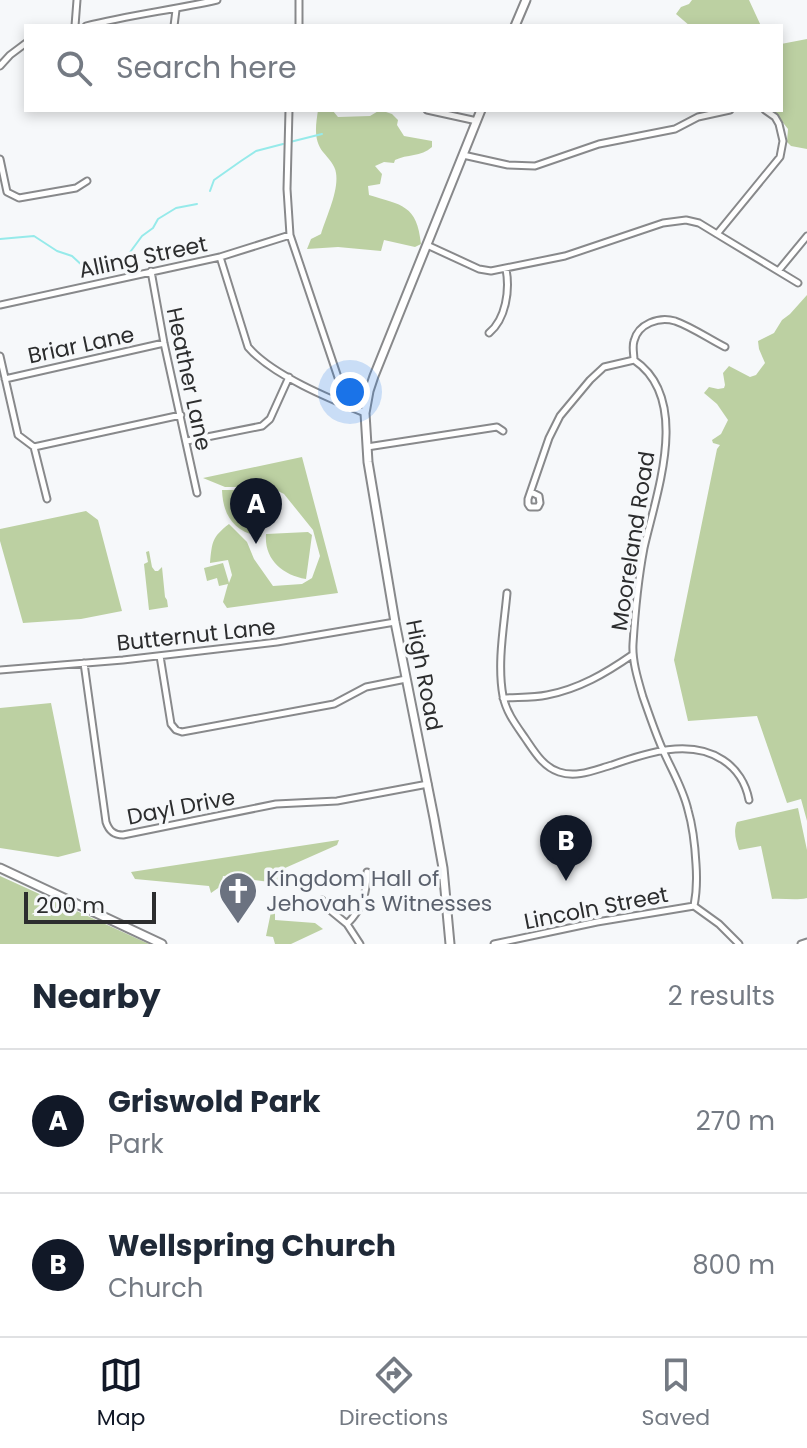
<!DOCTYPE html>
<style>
:root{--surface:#fff;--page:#f6f6f7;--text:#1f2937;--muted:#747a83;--line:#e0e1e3;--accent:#111827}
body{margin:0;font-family:Poppins,sans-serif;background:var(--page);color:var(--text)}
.scale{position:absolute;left:24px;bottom:20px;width:132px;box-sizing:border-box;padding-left:8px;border:4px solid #2c2d2e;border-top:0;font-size:22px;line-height:28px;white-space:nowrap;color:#2c2d2e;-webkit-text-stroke:6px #f6f8fa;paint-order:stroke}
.you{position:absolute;left:350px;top:392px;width:28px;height:28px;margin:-20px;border:6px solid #fff;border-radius:50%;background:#1a73e8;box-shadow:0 0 0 12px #1a73e833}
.badge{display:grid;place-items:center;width:52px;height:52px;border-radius:50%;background:var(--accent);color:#fff;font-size:26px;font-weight:700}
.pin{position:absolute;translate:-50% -66px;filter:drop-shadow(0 2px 4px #0008)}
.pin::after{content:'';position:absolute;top:42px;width:28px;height:24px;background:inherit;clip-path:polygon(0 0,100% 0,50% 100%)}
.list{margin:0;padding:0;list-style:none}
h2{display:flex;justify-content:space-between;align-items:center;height:104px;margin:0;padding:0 32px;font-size:34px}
h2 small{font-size:26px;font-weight:400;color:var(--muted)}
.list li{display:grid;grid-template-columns:52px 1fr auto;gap:24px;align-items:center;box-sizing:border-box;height:144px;padding:0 32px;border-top:2px solid var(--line)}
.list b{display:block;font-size:30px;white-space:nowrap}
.list p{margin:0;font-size:26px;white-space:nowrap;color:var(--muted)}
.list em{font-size:26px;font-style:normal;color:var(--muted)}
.icon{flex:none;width:44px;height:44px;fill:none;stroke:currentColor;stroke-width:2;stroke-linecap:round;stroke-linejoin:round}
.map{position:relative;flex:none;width:807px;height:944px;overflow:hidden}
.search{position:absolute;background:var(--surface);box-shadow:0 4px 12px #0003;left:24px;right:24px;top:24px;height:88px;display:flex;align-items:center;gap:20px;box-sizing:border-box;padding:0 28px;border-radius:0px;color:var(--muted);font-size:30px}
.sheet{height:392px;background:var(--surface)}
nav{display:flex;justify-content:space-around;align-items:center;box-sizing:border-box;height:112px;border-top:2px solid var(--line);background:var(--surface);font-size:22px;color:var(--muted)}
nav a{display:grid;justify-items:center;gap:4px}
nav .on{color:var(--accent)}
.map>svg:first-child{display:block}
.green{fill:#bcd0a2}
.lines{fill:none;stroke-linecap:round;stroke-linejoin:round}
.stream{stroke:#96eaea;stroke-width:2}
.minor-casing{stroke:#88898b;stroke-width:9}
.secondary-casing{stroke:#88898b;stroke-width:11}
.minor{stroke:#fff;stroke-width:5}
.secondary{stroke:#fff;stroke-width:7}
.labels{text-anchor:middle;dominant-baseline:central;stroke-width:7;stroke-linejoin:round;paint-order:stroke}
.street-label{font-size:22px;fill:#2c2d2e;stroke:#f6f8fa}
.worship-label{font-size:22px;fill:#5b616d;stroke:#f6f8fa;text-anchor:start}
</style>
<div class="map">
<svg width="807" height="944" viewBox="0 0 807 944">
<rect width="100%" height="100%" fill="#f6f8fa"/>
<path class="green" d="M692,0H749L761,26H690L676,14L681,7L689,4Z
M807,39V149L791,146L787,142L788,129L773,110H781V44Z
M318,110L333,111L338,117L370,116L380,110L392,114L398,120L397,125L404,136L432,141V147C421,157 407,154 395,160L394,163L384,162L375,166L382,174L380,184L368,186L369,195C402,205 417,205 421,244L415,247L384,240L381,251L338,247L307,249L311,239L321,234C326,217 339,191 336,173C335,165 328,158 323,152C313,139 316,125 318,110Z
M807,295V821L801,799L787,803L757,716L688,721L674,660L717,449L720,445L713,443L712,440L721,434L728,420L717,404L704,393L709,387L718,389L724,388L725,385L723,373L729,366L750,377L756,375L765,363L759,349L758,341L774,333L782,320L790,314Z
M302,457L338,593L227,608L223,602L228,584L219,586L217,578L207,581L204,568L223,563L229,583L232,575L228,560L210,563C212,542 212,537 229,524L247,542L254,559L273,586L302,584L312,578L320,556L313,530L284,494L270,487H225L203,478Z
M222,490H264L268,493L270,510L261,537C235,532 223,517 222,490Z
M86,511L98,520L122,611L81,619L23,623L0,541V529Z
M308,532L312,535L306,579C282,575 264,559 266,534Z
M149,551L152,567L155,571H158L162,567L165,597L167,600L168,607L149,610L144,564L148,562L146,552Z
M51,703L81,851L58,857L0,848V708Z
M798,808L807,850V898C795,901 784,898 772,899L761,846L739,850C736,841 733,831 737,822Z
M339,840L337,845L285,868V887L270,888V882L223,876L221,886L211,893L209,886L135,879L131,872Z
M0,876L149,944H0Z
M275,907V920L315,923L323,929L291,944H275L273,937L266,936L271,912Z"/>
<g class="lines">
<path class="stream" d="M290,142L322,134
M210,191L214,180L241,161L256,151L283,144
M0,239L34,236L57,251L72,256L85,268
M128,255L142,236L153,228L158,219L176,208L197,204
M106,268L122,260"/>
<defs>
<path id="minor" d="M299,0V26
M75,26L77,0
M86,26C129,15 173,10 217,0
M174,26L176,10
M0,66L10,55L26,43
M289,110L287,189L290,235L348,407
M427,110L477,121
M463,155L508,165L535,166L599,144L675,129L698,117L730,110
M0,159L7,192L19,198L76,188L87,181
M717,234L780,157L783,141L779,124L775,117L765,110
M427,245L479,269L491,271L565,256L663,223L686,220L699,223L717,234L798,283
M220,257L248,347C272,375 330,399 365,413
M779,270L807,236
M151,271L164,343L197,493
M0,305L220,257L290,235
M489,333C506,319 510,290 506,269
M0,356L18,435L34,447L47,499
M634,360C634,354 632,347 634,341C638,324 659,316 675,321C692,327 709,339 725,347
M5,379L164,343
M187,441L262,426L270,419L289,377
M34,447L181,415
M367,447L497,427L503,431
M531,492L539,496L540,503L538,507H530L528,504V499L549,438L560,416L590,380L604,367L634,360C692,399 656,494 644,548C638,580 635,611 633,644C632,661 638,680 643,697C649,714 655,732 662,748C671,769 683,788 688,810C693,827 695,846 696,864C697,878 697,891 694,906
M507,593C504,626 497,663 503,696C506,712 516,725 525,738C534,751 543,767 559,772C577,778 594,770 612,765C646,753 690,738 723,760C737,769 746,784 749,800
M160,656L171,724L176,730L182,732L334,704L366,687L406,679
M84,663L106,822C109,831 114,835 123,835L276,804L337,801L428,784
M0,670L123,660L277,642L395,622
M503,698C518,697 533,698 547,695C579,689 606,673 632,655
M322,900L325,906L347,924L360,944
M347,924C362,909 367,894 367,872
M494,944L597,922L694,906L719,924L739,944
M801,944L807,942"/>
<path id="secondary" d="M515,26L526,0
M0,868L162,944
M450,944L443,868L434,818L395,622L368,462L365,413L369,391L374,376L481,110"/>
</defs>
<use href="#minor" class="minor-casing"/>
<use href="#secondary" class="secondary-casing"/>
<use href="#minor" class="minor"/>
<use href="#secondary" class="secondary"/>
</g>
<defs>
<symbol id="church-pin" viewBox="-11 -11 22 30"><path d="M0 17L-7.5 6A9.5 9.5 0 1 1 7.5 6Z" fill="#6b7280" stroke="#f6f8fa"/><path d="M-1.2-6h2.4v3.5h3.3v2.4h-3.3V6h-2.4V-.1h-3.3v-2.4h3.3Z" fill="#fff"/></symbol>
</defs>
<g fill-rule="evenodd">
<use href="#church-pin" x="216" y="869" width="44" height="60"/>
</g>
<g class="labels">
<g class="street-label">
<text transform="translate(143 257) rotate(-12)">Alling Street</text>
<text transform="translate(81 345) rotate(-12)">Briar Lane</text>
<text transform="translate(189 379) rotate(78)">Heather Lane</text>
<text transform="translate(633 541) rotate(-81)">Mooreland Road</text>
<text transform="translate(196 635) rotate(-6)">Butternut Lane</text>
<text transform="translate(424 675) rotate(79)">High Road</text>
<text transform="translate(181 807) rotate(-11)">Dayl Drive</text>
<text transform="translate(596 908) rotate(-11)">Lincoln Street</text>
</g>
<g class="worship-label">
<text x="266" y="878">Kingdom Hall of<tspan x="266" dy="25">Jehovah's Witnesses</tspan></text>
</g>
</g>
</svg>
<div class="scale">200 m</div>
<div class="you"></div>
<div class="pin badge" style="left:256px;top:544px">A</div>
<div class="pin badge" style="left:566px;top:881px">B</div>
<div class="search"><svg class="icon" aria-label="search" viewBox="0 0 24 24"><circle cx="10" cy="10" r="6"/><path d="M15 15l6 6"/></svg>Search here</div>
</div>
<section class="sheet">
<h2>Nearby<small>2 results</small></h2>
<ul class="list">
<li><span class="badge">A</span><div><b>Griswold Park</b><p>Park</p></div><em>270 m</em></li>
<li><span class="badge">B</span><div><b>Wellspring Church</b><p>Church</p></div><em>800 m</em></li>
</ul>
</section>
<nav>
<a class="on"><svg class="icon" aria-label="map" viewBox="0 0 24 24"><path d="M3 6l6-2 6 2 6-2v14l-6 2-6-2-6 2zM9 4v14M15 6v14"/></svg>Map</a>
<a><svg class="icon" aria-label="directions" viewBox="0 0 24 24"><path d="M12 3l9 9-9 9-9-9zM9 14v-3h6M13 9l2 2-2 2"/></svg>Directions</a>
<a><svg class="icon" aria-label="saved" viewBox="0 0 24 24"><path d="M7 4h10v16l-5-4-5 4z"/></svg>Saved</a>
</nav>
